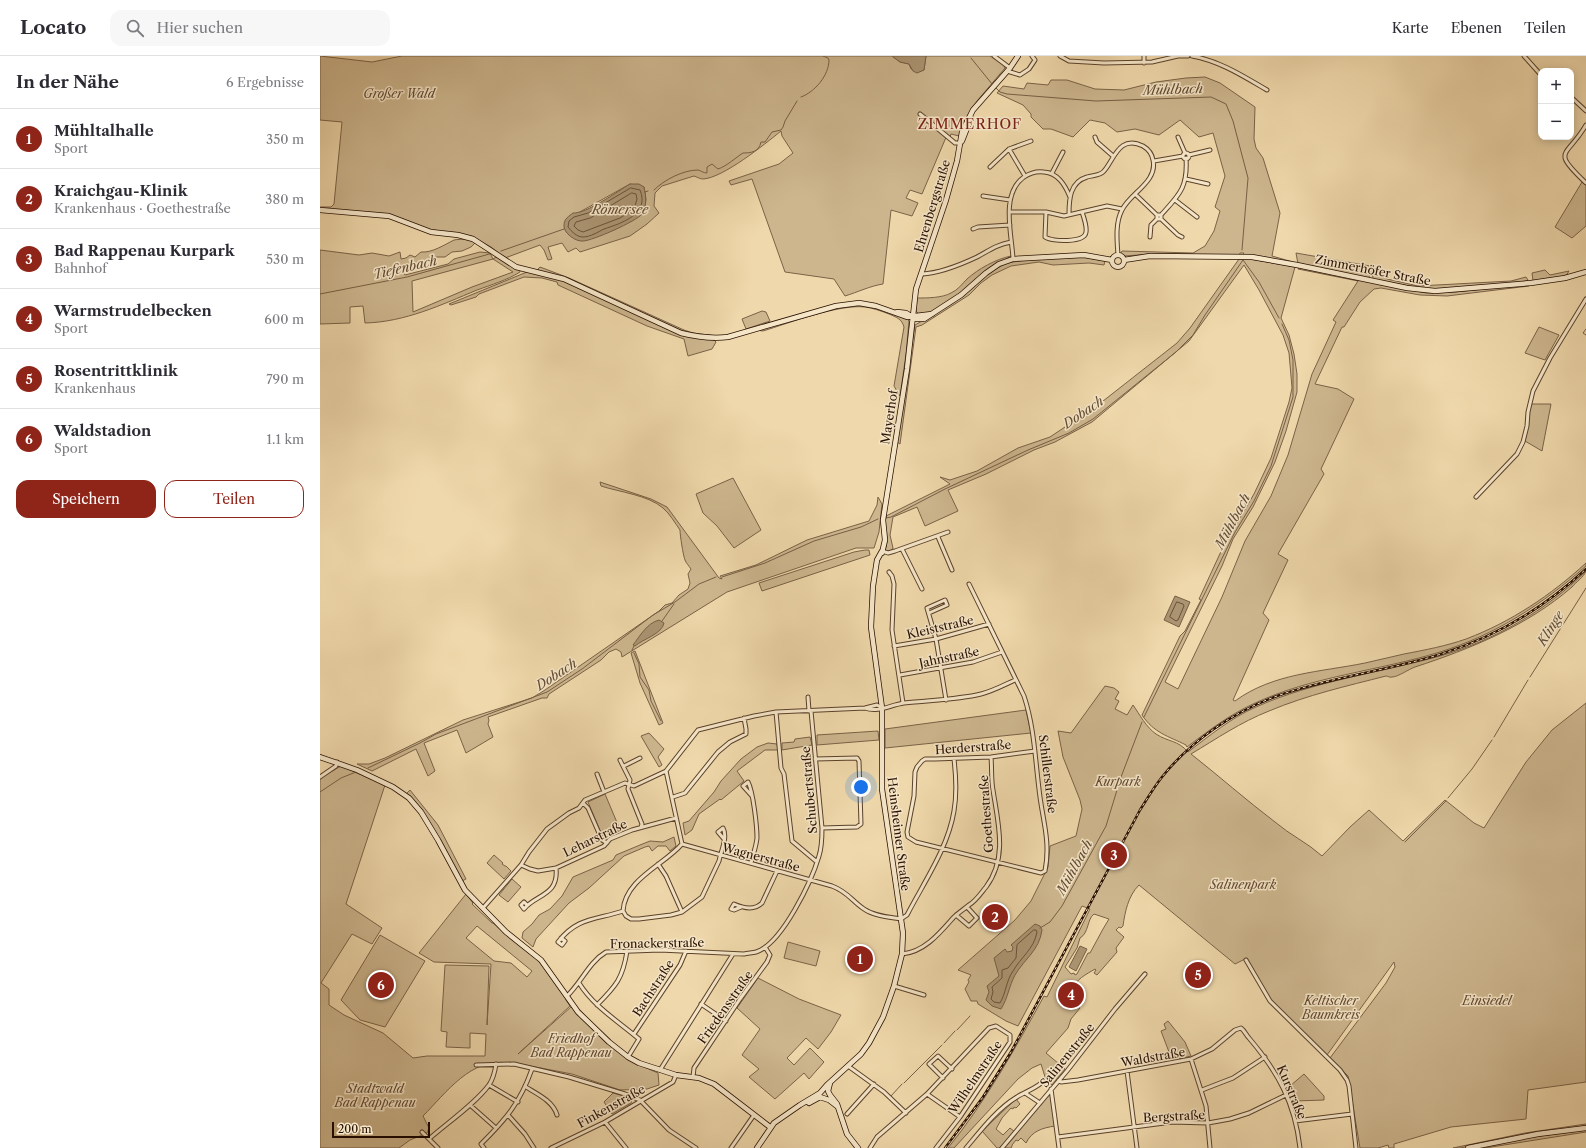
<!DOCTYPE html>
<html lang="de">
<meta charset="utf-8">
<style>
:root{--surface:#fff;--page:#f7f7f7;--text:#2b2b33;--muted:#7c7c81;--line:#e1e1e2;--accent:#8f2418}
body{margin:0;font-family:"Libre Caslon Text",serif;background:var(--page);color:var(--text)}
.controls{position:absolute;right:12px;top:12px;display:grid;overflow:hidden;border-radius:8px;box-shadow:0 2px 10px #0003}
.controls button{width:36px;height:36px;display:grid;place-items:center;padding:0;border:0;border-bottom:1px solid var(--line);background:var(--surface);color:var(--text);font:20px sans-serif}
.scale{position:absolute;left:12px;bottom:10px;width:98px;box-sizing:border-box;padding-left:4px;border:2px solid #280f00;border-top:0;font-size:11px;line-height:14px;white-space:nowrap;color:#280f00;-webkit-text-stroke:3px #f5e6c8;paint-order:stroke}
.you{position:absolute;left:541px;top:731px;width:14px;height:14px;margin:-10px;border:3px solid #fff;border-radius:50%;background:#1a73e8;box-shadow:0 0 0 6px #1a73e833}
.badge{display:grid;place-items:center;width:26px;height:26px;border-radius:50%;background:var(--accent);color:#fff;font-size:13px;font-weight:700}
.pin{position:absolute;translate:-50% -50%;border:2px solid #fff;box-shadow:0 1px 4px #0006}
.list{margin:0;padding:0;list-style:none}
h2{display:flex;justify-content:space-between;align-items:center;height:52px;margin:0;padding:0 16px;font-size:17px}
h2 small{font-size:13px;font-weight:400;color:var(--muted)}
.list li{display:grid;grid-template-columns:26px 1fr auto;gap:12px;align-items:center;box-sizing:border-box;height:60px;padding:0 16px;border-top:1px solid var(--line)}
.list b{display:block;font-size:15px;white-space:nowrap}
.list p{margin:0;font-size:13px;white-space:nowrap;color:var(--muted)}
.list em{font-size:13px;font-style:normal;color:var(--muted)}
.actions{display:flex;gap:8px;padding:12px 16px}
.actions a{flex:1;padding:9px 0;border:1px solid var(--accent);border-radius:12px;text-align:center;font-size:14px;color:var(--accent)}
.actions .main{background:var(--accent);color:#fff}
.icon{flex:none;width:22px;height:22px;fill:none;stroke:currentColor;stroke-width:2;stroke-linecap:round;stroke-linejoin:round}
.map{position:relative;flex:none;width:1266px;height:1092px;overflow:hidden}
header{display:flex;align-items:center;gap:24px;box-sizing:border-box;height:56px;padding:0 20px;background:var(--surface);border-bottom:1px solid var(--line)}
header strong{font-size:19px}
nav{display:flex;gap:22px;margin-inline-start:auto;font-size:14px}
.search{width:280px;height:36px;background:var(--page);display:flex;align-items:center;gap:10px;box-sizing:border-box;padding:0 14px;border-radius:12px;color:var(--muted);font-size:15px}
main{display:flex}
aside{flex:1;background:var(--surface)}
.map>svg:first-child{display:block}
.green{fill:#cdb68e;stroke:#7a6247;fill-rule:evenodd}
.water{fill:#ab9471;stroke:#775f44}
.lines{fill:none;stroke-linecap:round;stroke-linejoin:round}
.shore{stroke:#6a5238;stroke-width:1}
.stream{stroke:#775f44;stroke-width:1}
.street-casing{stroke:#5a412b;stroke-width:5}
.secondary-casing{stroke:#280f00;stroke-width:6}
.street{stroke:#f5e6c8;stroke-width:3}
.secondary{stroke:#f5e6c8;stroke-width:4.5}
.rail-casing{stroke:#280f00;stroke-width:2.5}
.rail{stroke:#f5e6c8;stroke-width:1;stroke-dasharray:3;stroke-linecap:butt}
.labels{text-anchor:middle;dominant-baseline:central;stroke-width:3;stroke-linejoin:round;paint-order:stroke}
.park-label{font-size:12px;font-style:italic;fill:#624932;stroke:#f5e6c8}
.street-label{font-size:12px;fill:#280f00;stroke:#f5e6c8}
.water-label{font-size:13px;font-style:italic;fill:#634b33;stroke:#f5e6c8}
.quarter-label{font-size:14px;letter-spacing:1px;fill:#7a1f14;stroke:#f5e6c8}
</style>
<header>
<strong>Locato</strong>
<div class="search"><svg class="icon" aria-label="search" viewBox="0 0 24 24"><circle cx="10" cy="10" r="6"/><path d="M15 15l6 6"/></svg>Hier suchen</div>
<nav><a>Karte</a><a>Ebenen</a><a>Teilen</a></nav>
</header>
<main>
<aside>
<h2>In der Nähe<small>6 Ergebnisse</small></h2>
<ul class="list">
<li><span class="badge">1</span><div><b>Mühltalhalle</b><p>Sport</p></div><em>350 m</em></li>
<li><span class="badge">2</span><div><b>Kraichgau-Klinik</b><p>Krankenhaus · Goethestraße</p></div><em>380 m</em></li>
<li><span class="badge">3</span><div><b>Bad Rappenau Kurpark</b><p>Bahnhof</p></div><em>530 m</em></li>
<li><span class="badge">4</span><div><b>Warmstrudelbecken</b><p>Sport</p></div><em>600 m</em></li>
<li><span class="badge">5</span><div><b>Rosentrittklinik</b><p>Krankenhaus</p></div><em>790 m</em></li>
<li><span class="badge">6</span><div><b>Waldstadion</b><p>Sport</p></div><em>1.1 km</em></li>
</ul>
<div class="actions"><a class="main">Speichern</a><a>Teilen</a></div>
</aside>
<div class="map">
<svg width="1266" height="1092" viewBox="0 0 1266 1092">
<rect width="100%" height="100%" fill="#efd8ab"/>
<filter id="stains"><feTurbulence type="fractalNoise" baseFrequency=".005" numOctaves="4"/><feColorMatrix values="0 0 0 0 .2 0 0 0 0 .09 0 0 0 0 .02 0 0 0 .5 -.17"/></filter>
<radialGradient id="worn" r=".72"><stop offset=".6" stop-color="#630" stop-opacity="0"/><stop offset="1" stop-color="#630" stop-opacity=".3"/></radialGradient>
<path class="green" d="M0,0L52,6L82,0H572L580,6L589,8L591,13L600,15L604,14L606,0H670L683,8L685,12L657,45L644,65L639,80L631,78L630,81L627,79L602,138L590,134L586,142L598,147L592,160L571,154L563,228C550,230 538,236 525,240L514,223L465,216L432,123L411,129L409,125L459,108L473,97L462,80L461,75C445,88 403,122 383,123C380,123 377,121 374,120L342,130L335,137L334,150L339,157L327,168L310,180L260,196L256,192L248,196L242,187L228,191L232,203L228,204L224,194L220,189L185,202L171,191L151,180L105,173L83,163L0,152V151H11L14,148L22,66L0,64ZM310,128L324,131L326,143L325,151L258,157Z
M885,21L900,27L935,51L934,83L936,92L943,102L960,157L952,200L973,206V207L922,199L924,197H920L919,199L831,198L804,200L801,197L802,195L873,197L885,190L894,175L900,155L895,151L905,120L893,77L879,81L860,64L839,79L815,73L797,76L785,67L770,64L753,81L731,73H723L711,61V58L703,49L677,37L683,30L704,33L707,27L728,29L731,24H747L775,33L804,34L836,26L866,22Z
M1262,126L1266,129V170L1252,182L1235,171Z
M147,182L156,186L151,191L142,195L132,196L125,201H117L103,207L100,212L82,215L85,219L128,208L134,203L160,196L170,197L173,203L178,200L200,214V216C187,224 171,229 157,234C121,249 85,266 45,267L43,250L30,251V267L0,268V194L39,199L52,197L69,200L80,196L81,203L86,202L90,199L95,201L101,196C112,197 124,189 134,184C138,183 143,184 147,182ZM173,203L193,216L152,231L93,256L92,225Z
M976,197L1050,210L1051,218L1048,222L978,208Z
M691,200L666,215L643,236L612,256L599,258L596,255L597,242C607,242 622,242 631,237C638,234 642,228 647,223C658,213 676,203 691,200Z
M763,201L785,205L784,209L769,207L733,209L719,206L691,210L672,219L661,227L649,239L602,269L596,271L580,388L577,386L595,269L633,247L671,215L687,207L706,204Z
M919,203H931L975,211L961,262L969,279L974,298L977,318V336L966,375L955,406L933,451L913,483L902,510L845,626L858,633L902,541L925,485L951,440L968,399L992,318L1016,266L1013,264L1038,225L978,213L979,211L1106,237L1136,236L1209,228V230L1127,240L1100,239L1061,232L1054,233L1040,246L1024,271H1022L995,328L1018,333L1034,343L1001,413L1004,418L958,498L968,504L943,557L949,564L913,644L915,645C953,617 1001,616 1045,607C1058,604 1071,601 1084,598C1105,594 1126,590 1146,583C1191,566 1231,539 1266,507V510C1223,548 1175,579 1120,596C1059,615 992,620 933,648C909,659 888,675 867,691L866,689C848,680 834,677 822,659L860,580L865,575L881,544L879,543L904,489L934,438L951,402L969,346L972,332L969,297L963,279L939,234L924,209L869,285L772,366L735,386L714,394L666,418L628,434L638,455L605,470L597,451L573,461L570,479L573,492L571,495L565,494C570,482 563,472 566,460L630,428L620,421L630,424L657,415L698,392L730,381L778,349L857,287L870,272Z
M220,211L249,222L364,274L373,277L396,280V281L378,280L360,274L311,252L219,215L218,213Z
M1052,211L1067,223L1098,230L1191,225L1206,221L1208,224L1207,225L1126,234L1104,233L1053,223Z
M1225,214L1230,219L1249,215L1246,220L1213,225L1212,217Z
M207,216L236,221L370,281L394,284L396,286L392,293L368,300L364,283L327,270L238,229L237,226L222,222L204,221L159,238L156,241L131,249L129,248Z
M535,248L550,249L587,263L589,265L586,298L580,340L574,330L584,271C582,263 576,261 569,258C561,255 553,252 545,251C519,248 469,267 443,275L436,274L521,250Z
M442,255L446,256L450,265L426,273L422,263Z
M1219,271L1239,279L1225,304L1205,297Z
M1210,348H1231L1222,395L1205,385L1208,371Z
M413,422L441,474L414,492L397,470L383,457L376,438Z
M280,426L331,443L347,451L399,522L402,523L400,520L436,509L487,484L549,465L557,449L558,441L562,448L559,476L554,492H536L407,536L302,601L301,596L296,593L289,596L281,604L229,638L227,642H222L168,661L169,664L168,668L173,681L146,697L137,674L104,687L115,715L108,720L96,693L52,715L37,708H49L65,702L143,664L212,642L225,634L339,555L345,549L352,547L359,539L368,533L370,527L368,518L371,513C369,510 366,507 365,504C363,499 360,479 360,474C355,467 350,458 343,452C328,439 299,436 281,430Z
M545,494H549L550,499L442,535L439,527L534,496Z
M1266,515C1264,521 1256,526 1252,531C1207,570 1150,593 1095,611C1089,613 1078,621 1072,621C1070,622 1068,620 1066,620C1027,630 987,639 949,655C921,666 896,683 871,698C899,720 926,744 955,766C970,779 988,787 1002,800L1030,771L1049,754L1083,785L1125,744L1154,767L1164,772L1206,706L1232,674L1266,647V1026L1208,1034L1206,1063L1131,1071L1074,1088V1092H1069L1068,1089L1058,1092H1040L1028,1020L1010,1002L1066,927L1075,911L1074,906L1007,999L949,943L927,902L915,908L819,829C808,840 805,856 803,870L801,872L799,871L796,874L804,881L796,892L797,896L777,919L774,917L776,914L775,913C767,918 754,924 754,933L760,936L753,944V951H758L760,952L751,963L748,972L726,997L745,1013L732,1029L726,1024L721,1008L712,1012L698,1023L634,1092H628C666,1045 695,993 724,940L727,941L770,853L762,850L698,970L686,965L658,948L657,945H651L645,933L649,926L648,924L651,919L638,914L695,864L711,845L728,811L730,790L756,780L762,753L760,744L743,701L738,675L751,677L785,630L794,632L799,636L795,643L799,645L795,653L807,659L813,649C820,659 826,671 836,678C848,686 858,684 868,696C889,680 911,662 936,651C994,625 1059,617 1120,600C1173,585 1227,554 1266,515ZM774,858L789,863L783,873L770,897H768L757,918L755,919L754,917L751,918L745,911L757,892L760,882C769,877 767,863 774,858Z
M315,595L343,667L339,669L320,627L311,597Z
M706,654L711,677L565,692V673Z
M558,675L559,684L497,689V679Z
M329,677L344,693L338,701L342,709L339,711L321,680Z
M490,681L492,689L462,694V687L474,686L475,683Z
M448,687L457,688L458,694H445L417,715L424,725L401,744L400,743L379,758L372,774L365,779L363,767L369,765L394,736L401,725L421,703L437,691Z
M21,710L65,729L26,848L62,872L52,888L32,878L1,927L9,933V949L24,959L63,977L93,1002L107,1000H165L166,978L150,977V992L126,991L127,976L121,975L125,909L169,910L167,969L171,908L114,906L99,897L146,838L153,847L152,848L172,867H173L221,907L246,942V944L250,950L198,998L251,951L282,981L317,1008L338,1017L339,1029L327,1033L300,1034L252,1018L189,1006L188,1007C151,1001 126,1037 103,1060L109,1072L107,1077L90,1084L79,1092H0V722ZM157,870L212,915L207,921L191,907L174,905L146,882Z
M90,734L118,769L146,823L142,825L117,780L86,738Z
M285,738L301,776L284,784L268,746Z
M354,781L356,790L350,795L346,790H338L332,795L329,790L325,791L304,800L269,832L249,847L216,883L213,891L202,882L203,876L212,868L219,859L230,853L242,840L253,821L293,804L296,799L320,789L330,785L343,786Z
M174,799L183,807L182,808L185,810H186L191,815L184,823L167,807Z
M192,823L201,831L188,846L179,839Z
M60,879L105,905L65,971L40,964L21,944Z
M468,886L500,895L496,910L464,902Z
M438,922L479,943L521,959L511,976L498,993L486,982L467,1002L474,1009L490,992L504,1006L489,1023L484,1017L455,1043L429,1021L439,1013L422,999L440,973L417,952Z
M848,965L865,986L871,1000L854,1004L851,996H849L841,975L846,973L844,968Z
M984,1018L1004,1040V1044L974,1045V1041L970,1030Z
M293,1037L311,1042L312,1044L311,1047L292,1058L284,1046Z
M729,1039L731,1040L735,1070C722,1072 712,1075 706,1087L701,1082L698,1085L696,1084L692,1089V1090L691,1092H684Z
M696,1043L700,1048L696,1052L694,1051L693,1053L691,1052L682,1062L676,1073L683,1079L690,1072L695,1076L679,1092H677L662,1075Z
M1266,1068V1070L1204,1079L1140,1092H1133L1205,1077Z
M1266,1074V1076L1165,1092H1156L1205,1082Z"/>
<path class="water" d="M572,0H606L604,14L597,17L593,15L589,8L580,6Z
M310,128H319L324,131C326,140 327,150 322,158C317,165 272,185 263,185C256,186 243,177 244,169C244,163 249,160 253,157C266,158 298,135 310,128Z
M855,540L870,546L859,571L844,564Z
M339,564L344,567C342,578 323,583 315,590L313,589C320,580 327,567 339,564Z
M715,868L720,870L722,874C719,895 705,902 695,919C689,930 688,942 681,953L672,950L666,944L669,936L667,930L679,920L674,902L685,893L687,896L692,895L693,891L691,889Z
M760,890L767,893L756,915L749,911Z"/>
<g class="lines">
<path class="shore" d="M311,132L320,134C330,158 302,167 284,173C278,176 270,181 263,181C257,181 252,176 248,171L249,165L254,161L268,157Z
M312,137L316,138L317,143L314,153L300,162L263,176L258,174L254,170L256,166L270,162Z
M857,546L863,548L864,550L858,564L856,565L850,561Z
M714,874H716L717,876C714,893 701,901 693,915C686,925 686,937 680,947L674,946L671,943L673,936L672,931L682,922V914L688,912L696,902L697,889Z"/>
<path class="stream" d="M651,2L672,28
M676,32L680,36L687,38L776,45L891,41L906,48L913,65L928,122L922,194
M481,41C495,36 509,19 509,4L508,2L503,0
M334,134C344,124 363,114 378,114C382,115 383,117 387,117V111L392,108L398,113C407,110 415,102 423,97C431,97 439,96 441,86H445L452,76L461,74L463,71L465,65L477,45
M325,136L328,135
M181,195L244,173
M0,238L87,221L173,197
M1266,273L1263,277L1266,279
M566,462L571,461L625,433L708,394L749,377L773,363L856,296L873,279L885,259L923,204L939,226L959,262
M402,521L445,507L494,485L541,471L558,463
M342,565L354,548
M312,594L314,590
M314,597L319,608L320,621L329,634L331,645L341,665
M1210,621L1266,532
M824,661L915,476L934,445L951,410L973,341V304L969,284L962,268
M1174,681L1208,624
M48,712L100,687L116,678L227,636L262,613L333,559L355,546L379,528L396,521
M0,736L21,722L36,716
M1128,742L1152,713L1172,684
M1085,786L1126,745
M720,872L730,866L742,850L786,770L801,721L822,666
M637,974L650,960
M624,987L635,975
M584,1027L622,989
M571,1040L582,1028"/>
<defs>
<path id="street" d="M674,0L690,12
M740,0L749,5L784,7L832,6L858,0H868
M824,0V7
M872,0C900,5 923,20 947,34
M1204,0L1221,19
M687,15L700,19L709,13L715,4L712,0
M1251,41L1266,55
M600,58L635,87H641
M1266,69C1247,102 1230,93 1266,127
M775,81L777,86L793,100
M858,81L865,97
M689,93L705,120
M863 100a3 3 0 1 1 6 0a3 3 0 1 1-6 0Z
M869,99L890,94
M834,105L863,100
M670,111L689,93L711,85
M732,117L743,96
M866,123L888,128
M815,138L837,159
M663,140L690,144
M855,144L877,161
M690,156H726L744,160L787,150L802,153
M726,156L725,181C732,186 765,187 766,176C767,170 764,162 762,156
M749,158C749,143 750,126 767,121C773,119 780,120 784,115C794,104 799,78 823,90C828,93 832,98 833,104C838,126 810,137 802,154C795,167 797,185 798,199
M841,159C859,139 868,132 866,102
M841,163L858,179L862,181
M653,173L658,171L690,169
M830,181L831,169L837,163H841V159H837V163
M693,203C692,179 680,138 704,121C710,117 717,115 724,116C738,117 745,129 750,141
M602,218C621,217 640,209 657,201C670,194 676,189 691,186
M1156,441L1197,398L1203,386L1207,370L1208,356L1213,335L1230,302L1266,243
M618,481L632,514
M582,493L602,533
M562,495L568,497L575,495L628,476
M569,516L572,520L574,528L572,574L583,647
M649,528L704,640C714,670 715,701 719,733C722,763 731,784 725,815L721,817L596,786L588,781L587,776L594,740L595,716L597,711L602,705L605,703H615L671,701L715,695
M609,557L627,549L625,544L607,552L616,583L626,644
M574,590L616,583L669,568
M580,619L653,606L682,596
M488,641L489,655
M545,652C558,657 570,649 584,647C609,644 636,644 661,638C673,635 684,629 695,624
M456,656L461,712L464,718L472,785L497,806
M495,703L537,702L539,705L541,768L537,771L502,772
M300,704L310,724L308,733L322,768L321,771
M304,710L320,702
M346,715L362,788
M277,718L284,736
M0,721L16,710L17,706
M353,741L365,737L398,696L410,686L426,678V673L424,662
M263,747L268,752L282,784L287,787
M362,788L512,830C528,836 532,845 544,853C554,860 569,861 581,863L587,859C604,826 628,792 634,755C637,738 636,720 634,703
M431,807C433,799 436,791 437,782C437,770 433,735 428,726L423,730L432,740
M338,808L346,820L362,856
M201,809L210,813L218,815L236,812L284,790L290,783L312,774L356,762
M207,849L204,846L201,849L204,853C216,838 239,840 236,812
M421,851L414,854L411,853L414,848C423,852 434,855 442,847L457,815
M163,852L201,809L209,796L227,773L249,757L259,752L265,744L305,727L314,730L346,715L378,674L434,660L456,656L545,652L557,649L562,652
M303,855L306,860L311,863H319L351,859L362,856L382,841L399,805C401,795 408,781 403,772L398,776L404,783
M303,855C305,823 344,809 362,788
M636,859L649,870L657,862L647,851
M241,882L245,885L242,889L238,886C257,861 276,864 303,855
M582,898C604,896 619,878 633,862C638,857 643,854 649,849C656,845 661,837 666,831C688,802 678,767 673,734C671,724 672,712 671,701
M926,904L950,945L1020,1014L1027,1024L1029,1030L1036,1092
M259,927C274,951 298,965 319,983L308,1001
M574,930L604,939
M247,940C261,927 269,906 286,896L340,894L424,898C428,897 432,897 436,896C462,888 492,824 499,800C502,791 502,781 502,772L491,655
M381,948L406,965
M277,949C296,930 303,922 307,895
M314,978L360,909L366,895
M871,1003L886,1050L890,1092
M156,1009L194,1008L249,1021L305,1038L320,1044L349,1074L376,1092
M528,1010L564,1036L586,1057
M340,1014L413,898
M807,1015L817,1092
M373,1021L374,1012L420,943L447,906L450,899L445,891
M623,1022L609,1008L618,1000L632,1013
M739,1024L741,1026L758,1024L871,1003L892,993L915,974L921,972C925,975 926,979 929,982C958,1016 975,1047 980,1092
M169,1029L198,1046
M206,1031C217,1038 233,1045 237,1059
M731,1033L739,1092
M882,1034L913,1022L945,1001
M705,1037L720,1047
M607,1038L640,1061
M150,1049L176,1072
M527,1058L554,1028
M188,1059L205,1078L214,1092
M975,1065L1032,1058
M285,1066L306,1092
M102,1076L118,1092
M738,1081L852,1066L888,1067L910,1063L929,1057L966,1039
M109,1083C127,1067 155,1048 169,1029C173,1023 175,1015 176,1008
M164,1092L161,1088C186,1063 200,1047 212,1013
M231,1092L285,1066L353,1026L356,1019
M411,1092L434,1059
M550,1092L557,1081L607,1038L669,972L676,970L690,979V986L640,1061L616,1092
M646,1092C661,1074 677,1053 697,1041C704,1036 720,1031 724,1024
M682,1092L747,1015L795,953L825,918"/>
<path id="secondary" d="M642,85L651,62
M0,154L69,160L111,176L138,179L153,183L196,211L244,223L361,277C377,281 391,283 408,281L516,250L539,247L556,250L587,261L612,258
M792 205a6 6 0 1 1 12 0a6 6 0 1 1-12 0Z
M804,204L830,200L932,201L977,209L1087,232L1115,235L1211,227L1245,222L1266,216
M577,256L586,257L596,263H604L641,239L666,217L679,208L693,203L764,199L792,204
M562,497L565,484L563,464L587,313L596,233L626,144L637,105L642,76L653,54L690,12L698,0
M0,701L37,714L73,731L89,742L101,756L118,784L145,834L186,876L221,904L258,956L289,986L308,1001L319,1007L356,1019L379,1022L394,1028L450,1071
M510,1027L508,1035L510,1039L517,1048L527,1078L538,1092
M489,1047L500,1041L509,1044L518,1051
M437,1092L454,1067L480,1049L500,1037L507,1029L541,998L549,987L563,961L574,930L582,898L583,877L562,733V652L551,571L553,530L557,504L562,495
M1148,1092L1218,1078L1266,1072"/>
</defs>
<use href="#street" class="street-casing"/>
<use href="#secondary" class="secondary-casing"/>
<use href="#street" class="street"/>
<use href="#secondary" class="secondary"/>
<defs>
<path id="rail" d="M625,1092L663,1041L691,996L820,754C827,743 834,731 842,721C871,685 913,656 957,640C1010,621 1067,615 1121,598C1175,581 1224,552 1266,513"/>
</defs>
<use href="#rail" class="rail-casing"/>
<use href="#rail" class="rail"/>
</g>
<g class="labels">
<g class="park-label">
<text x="79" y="37">Großer Wald</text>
<text x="798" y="725">Kurpark</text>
<text x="923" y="828">Salinenpark</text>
<text x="1011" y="944">Keltischer<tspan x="1011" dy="14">Baumkreis</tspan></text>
<text x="1167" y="944">Einsiedel</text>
<text x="251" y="982">Friedhof<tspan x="251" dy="14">Bad Rappenau</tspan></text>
<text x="55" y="1032">Stadtwald<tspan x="55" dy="14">Bad Rappenau</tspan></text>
</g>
<g class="street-label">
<text transform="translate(612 150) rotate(-73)">Ehrenbergstraße</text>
<text transform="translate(1053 214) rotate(11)">Zimmerhöfer Straße</text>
<text transform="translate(569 361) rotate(-81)">Mayerhof</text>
<text transform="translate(620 571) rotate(-13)">Kleiststraße</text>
<text transform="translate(629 601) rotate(-12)">Jahnstraße</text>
<text transform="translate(653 691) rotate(-4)">Herderstraße</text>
<text transform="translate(728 718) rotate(83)">Schillerstraße</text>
<text transform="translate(489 734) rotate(-95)">Schubertstraße</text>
<text transform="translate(666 758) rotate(-94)">Goethestraße</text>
<text transform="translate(579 778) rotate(83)">Heinsheimer Straße</text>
<text transform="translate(275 782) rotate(-26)">Leharstraße</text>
<text transform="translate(441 801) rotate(15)">Wagnerstraße</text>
<text transform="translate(337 887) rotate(-1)">Fronackerstraße</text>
<text transform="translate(333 932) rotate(-57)">Bachstraße</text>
<text transform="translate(405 951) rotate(-55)">Friedensstraße</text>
<text transform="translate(747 999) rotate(-51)">Salinenstraße</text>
<text transform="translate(833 1001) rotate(-10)">Waldstraße</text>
<text transform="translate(655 1021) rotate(-56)">Wilhelmstraße</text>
<text transform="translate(972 1036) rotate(67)">Kurstraße</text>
<text transform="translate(291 1050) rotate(-29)">Finkenstraße</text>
<text transform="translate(854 1060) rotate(-3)">Bergstraße</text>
</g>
<g class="water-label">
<text transform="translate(853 33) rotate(-2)">Mühlbach</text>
<text x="300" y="153">Römersee</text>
<text transform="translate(85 211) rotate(-13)">Tiefenbach</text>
<text transform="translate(763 356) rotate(-34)">Dobach</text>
<text transform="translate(912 465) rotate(-62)">Mühlbach</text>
<text transform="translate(1230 572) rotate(-58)">Klinge</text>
<text transform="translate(236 618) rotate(-33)">Dobach</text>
<text transform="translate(754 811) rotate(-61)">Mühlbach</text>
</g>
<g class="quarter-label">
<text x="650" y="68">ZIMMERHOF</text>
</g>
</g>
<rect width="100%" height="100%" filter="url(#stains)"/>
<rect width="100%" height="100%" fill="url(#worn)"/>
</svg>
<div class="controls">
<button>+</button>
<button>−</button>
</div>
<div class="scale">200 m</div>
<div class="you"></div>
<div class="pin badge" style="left:540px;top:903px">1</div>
<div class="pin badge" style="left:675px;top:861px">2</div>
<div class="pin badge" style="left:794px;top:799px">3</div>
<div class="pin badge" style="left:751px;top:939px">4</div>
<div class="pin badge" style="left:878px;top:919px">5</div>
<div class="pin badge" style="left:61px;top:929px">6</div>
</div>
</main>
